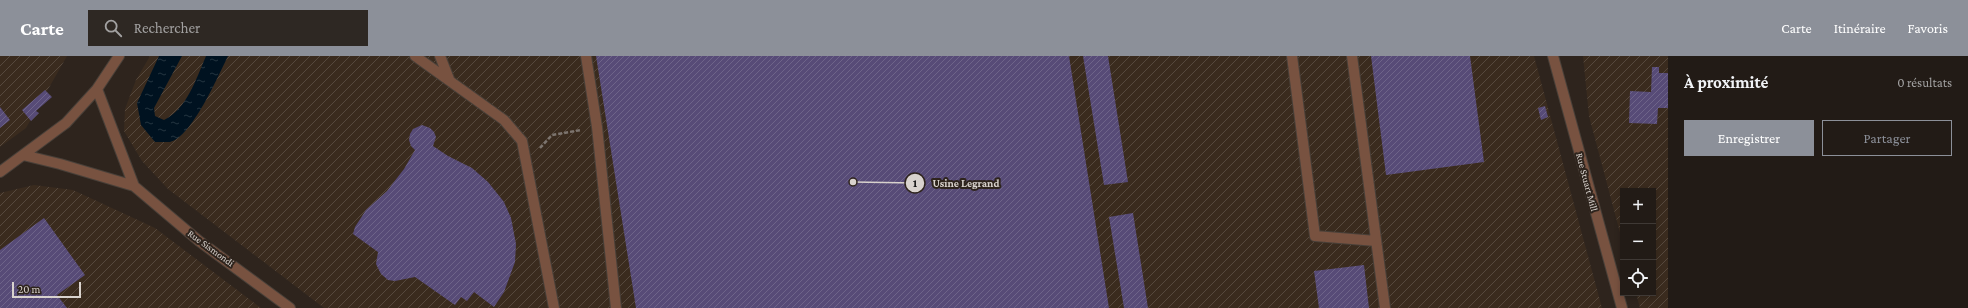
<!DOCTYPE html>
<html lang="fr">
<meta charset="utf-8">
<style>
:root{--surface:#221b16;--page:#2e2823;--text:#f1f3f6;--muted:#a2a1a1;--line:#3f3935;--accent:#8c9099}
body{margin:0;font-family:"Crimson Pro",serif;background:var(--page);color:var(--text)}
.controls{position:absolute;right:12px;bottom:12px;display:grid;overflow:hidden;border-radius:0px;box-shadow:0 2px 6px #0003}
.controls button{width:36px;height:36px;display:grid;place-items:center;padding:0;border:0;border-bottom:1px solid var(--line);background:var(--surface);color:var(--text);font:20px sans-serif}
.scale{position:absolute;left:12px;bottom:10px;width:69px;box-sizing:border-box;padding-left:4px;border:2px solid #d8d2cd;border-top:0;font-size:11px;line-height:14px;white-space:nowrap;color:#d8d2cd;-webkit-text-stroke:3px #2e241d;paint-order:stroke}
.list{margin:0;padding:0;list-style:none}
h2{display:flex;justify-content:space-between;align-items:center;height:52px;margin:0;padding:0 16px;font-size:17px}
h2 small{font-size:13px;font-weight:400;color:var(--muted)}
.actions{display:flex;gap:8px;padding:12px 16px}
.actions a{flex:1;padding:9px 0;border:1px solid var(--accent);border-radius:0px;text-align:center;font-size:14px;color:var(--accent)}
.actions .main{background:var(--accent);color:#fff}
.icon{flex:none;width:22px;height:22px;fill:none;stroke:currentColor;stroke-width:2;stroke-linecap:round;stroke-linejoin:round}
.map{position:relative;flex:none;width:1668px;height:252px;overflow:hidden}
header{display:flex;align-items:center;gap:24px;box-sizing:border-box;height:56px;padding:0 20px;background:var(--accent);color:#fff}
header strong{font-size:19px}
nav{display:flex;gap:22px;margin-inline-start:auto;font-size:14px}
.search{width:280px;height:36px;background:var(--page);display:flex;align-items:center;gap:10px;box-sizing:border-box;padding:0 14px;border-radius:0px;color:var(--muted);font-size:15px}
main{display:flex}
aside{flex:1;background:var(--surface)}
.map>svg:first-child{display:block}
.industrial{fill:url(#industrial-furrows)}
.water{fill:url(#water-ripples)}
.building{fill:url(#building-hatch)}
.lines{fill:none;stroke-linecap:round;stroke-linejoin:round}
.lane-casing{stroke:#494039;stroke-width:12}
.street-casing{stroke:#494039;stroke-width:12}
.path{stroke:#7c746e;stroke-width:2.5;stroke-dasharray:4 2;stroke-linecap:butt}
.lane{stroke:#785240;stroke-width:10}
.street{stroke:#785240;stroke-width:10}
.labels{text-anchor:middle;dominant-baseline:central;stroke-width:4;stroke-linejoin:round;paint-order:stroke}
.street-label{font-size:10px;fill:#d8d2cd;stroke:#2e241d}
.leader{fill:none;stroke:#d8d2cd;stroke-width:1.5}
.callout-dot{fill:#d8d2cd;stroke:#2e241d;stroke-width:1.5}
.mark-label{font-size:12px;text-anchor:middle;font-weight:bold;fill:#111}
.callout-label{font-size:11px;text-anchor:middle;font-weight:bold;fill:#d8d2cd;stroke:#2e241d;stroke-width:4;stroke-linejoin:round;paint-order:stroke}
</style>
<header>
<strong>Carte</strong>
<div class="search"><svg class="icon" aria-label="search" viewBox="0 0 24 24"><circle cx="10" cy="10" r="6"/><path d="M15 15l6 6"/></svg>Rechercher</div>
<nav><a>Carte</a><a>Itinéraire</a><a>Favoris</a></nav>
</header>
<main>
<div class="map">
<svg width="1668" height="252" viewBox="0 0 1668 252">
<defs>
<pattern id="industrial-furrows" width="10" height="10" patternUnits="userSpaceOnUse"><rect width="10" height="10" fill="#3a2b1e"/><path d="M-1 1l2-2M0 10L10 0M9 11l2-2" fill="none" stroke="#56493e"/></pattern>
<pattern id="water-ripples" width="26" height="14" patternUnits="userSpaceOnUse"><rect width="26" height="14" fill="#001220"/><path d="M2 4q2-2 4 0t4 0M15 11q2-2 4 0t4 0" fill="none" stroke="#24343f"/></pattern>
<pattern id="building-hatch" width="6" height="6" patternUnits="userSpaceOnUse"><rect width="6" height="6" fill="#574b77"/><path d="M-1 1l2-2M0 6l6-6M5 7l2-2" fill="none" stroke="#6e6489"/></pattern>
</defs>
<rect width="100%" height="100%" fill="#2e241d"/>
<path class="industrial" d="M0,0H67L26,72L0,91Z
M150,0H1534L1602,252H324L168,133L142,105L124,75L125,53L136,24Z
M1583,0H1668V252H1640L1636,237H1653V135H1623V188L1589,60Z
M34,129L73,134L155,172L261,252H0V137Z"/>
<path class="water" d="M159,0H182L154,52L155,60L164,64C187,53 196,23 206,0H228C218,20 192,81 170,86C166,86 160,86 155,86L141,69L137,47Z"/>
<path class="building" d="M596,0H1069L1109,252H636Z
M1083,0H1108L1128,126L1104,129Z
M1371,0H1470L1484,106L1386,119Z
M1652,11H1659V17H1668V52H1658L1657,68L1629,67L1630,35L1651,36Z
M45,34L52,41L36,55L39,57L31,65L22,54Z
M1545,50L1548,61L1541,64L1538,52Z
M0,51L10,64L0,72Z
M422,69L430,72L434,76L436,81L433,90L448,100L472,112L488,126L504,146L511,162L516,188L515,206L504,236L494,251L474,236L467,245L461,241L455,249L415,221L395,225L388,224L381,218L376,208L378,196L353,178L355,171L366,154L387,135L404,113L415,94L411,90L409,84L410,78L413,73Z
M1133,157L1148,252H1124L1109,161Z
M44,162L85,219L57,239L67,252H0V194Z
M1364,209L1369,252H1319L1314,215Z"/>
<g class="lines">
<defs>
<path id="lane" d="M415,0L504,64L522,85L554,252
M440,0L449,23
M586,0L597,71L616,252
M1292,0L1315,180L1376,185
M1352,0L1385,252"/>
<path id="street" d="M1553,0L1622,252
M97,33L134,130L199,185L290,252
M23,99L60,108L134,130
M0,116L66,67L97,33L119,0"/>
</defs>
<use href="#lane" class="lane-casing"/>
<use href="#street" class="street-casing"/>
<path class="path" d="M540,92L552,79L581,74"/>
<use href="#lane" class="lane"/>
<use href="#street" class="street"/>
</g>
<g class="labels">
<g class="street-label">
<text transform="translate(1587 126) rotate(75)">Rue Stuart Mill</text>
<text transform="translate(211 192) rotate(36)">Rue Sismondi</text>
</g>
</g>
<path class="leader" d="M853 126L915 127"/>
<g class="callout-dot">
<circle cx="853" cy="126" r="4"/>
<circle cx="915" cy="127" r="10"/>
</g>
<g class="mark-label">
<text x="915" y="131">1</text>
</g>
<g class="callout-label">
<text x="966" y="131">Usine Legrand</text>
</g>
</svg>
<div class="controls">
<button>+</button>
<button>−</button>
<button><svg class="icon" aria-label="locate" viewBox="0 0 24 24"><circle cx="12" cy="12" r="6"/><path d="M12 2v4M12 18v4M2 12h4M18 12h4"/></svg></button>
</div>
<div class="scale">20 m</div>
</div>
<aside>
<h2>À proximité<small>0 résultats</small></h2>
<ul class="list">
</ul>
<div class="actions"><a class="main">Enregistrer</a><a>Partager</a></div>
</aside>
</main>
